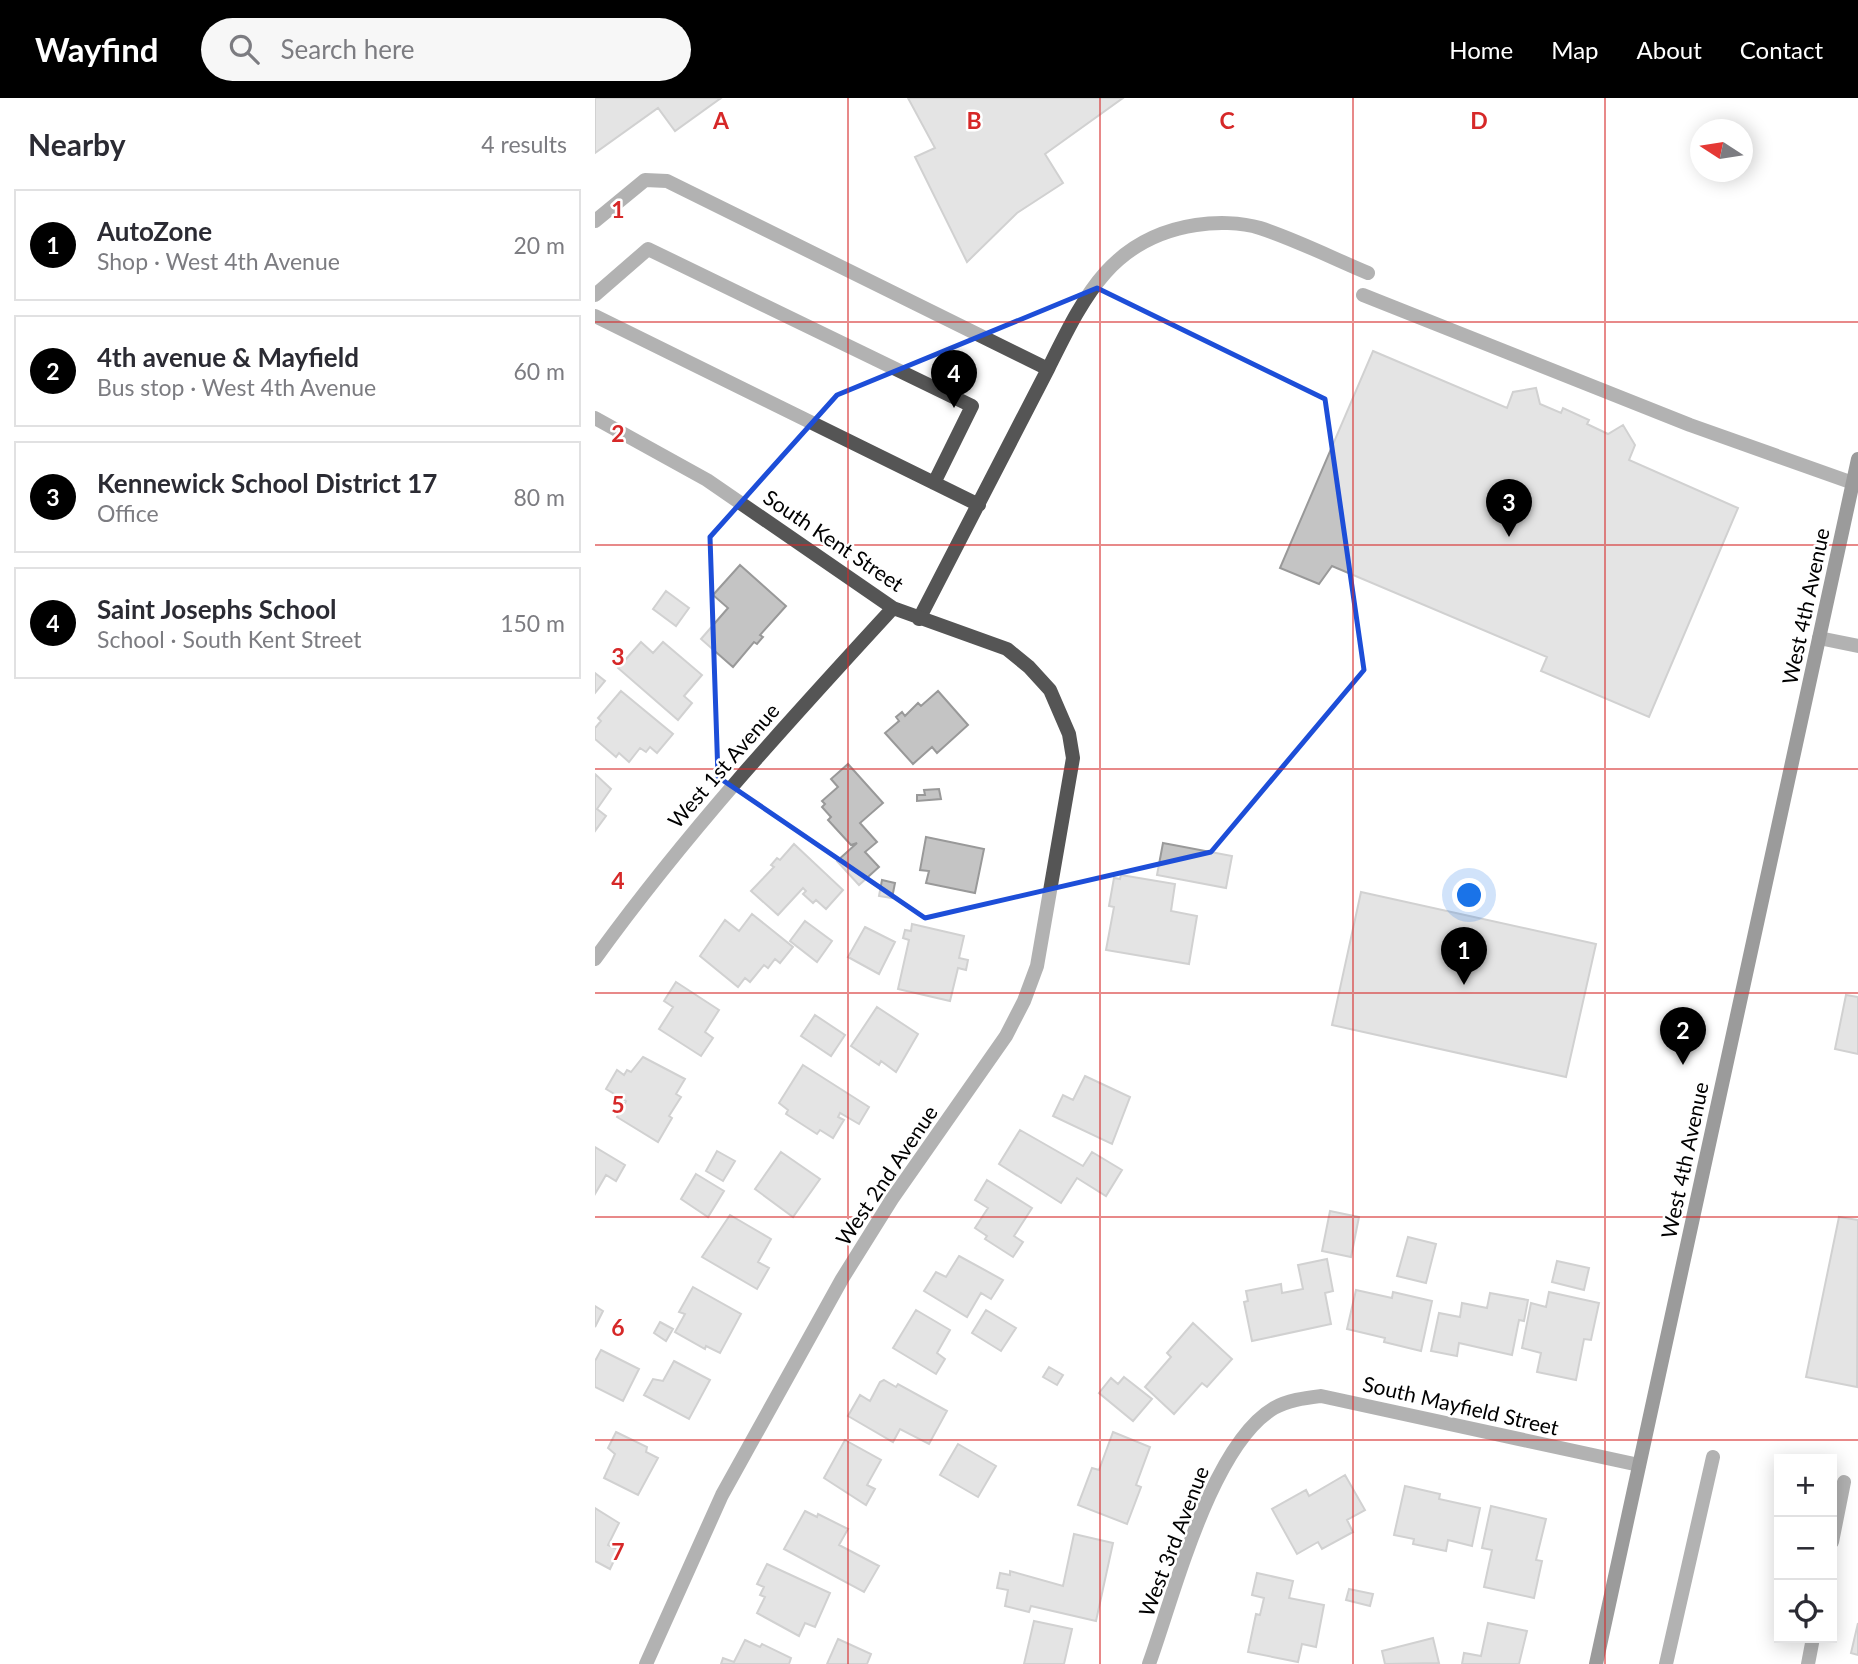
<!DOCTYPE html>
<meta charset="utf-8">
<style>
:root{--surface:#fff;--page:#f7f7f7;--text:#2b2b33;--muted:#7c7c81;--line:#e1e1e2;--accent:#000}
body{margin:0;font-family:Lato,sans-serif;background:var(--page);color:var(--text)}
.controls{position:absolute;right:21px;bottom:21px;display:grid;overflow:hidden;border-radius:0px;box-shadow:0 4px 18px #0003}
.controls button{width:63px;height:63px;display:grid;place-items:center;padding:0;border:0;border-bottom:2px solid var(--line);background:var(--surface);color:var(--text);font:35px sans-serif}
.compass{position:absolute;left:1095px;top:21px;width:63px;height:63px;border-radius:50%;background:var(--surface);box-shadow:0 4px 18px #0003;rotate:282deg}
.you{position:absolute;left:875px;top:798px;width:24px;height:24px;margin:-18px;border:5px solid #fff;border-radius:50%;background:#1a73e8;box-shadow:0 0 0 10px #1a73e833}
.badge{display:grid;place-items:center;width:46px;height:46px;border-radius:50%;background:var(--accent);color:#fff;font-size:23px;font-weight:700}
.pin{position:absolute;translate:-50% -58px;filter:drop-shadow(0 2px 4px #0008)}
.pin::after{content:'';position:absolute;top:37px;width:24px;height:21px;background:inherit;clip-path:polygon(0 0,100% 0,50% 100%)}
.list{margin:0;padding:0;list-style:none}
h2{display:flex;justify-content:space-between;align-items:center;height:91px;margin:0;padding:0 28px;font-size:30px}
h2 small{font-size:23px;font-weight:400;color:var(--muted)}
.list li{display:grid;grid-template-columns:46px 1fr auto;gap:21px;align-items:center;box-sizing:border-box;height:112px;margin:0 14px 14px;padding:0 14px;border:2px solid var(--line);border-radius:0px}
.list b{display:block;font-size:26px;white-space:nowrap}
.list p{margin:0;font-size:23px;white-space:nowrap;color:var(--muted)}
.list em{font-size:23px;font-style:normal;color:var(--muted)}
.icon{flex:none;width:38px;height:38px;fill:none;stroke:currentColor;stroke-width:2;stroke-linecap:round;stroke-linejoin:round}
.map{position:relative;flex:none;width:1263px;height:1566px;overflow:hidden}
header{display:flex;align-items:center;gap:42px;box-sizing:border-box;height:98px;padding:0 35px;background:var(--accent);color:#fff}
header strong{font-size:33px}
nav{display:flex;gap:38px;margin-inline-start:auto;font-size:24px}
.search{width:490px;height:63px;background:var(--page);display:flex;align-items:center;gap:18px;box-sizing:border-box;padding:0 24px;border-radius:38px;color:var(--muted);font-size:26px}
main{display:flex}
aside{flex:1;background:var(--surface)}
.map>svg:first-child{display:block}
.building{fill:#c4c4c4;stroke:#999;stroke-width:2}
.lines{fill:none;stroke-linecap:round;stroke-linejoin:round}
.lane{stroke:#555;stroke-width:14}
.street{stroke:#555;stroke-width:14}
.secondary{stroke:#222;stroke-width:14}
.marked{fill:none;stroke:#1d4ed8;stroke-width:5;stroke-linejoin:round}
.grid{fill:none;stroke:#d62828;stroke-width:2;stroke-opacity:0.55}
.labels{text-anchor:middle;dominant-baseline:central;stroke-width:5;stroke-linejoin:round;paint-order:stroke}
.street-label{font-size:21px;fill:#000;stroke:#fff}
.grid-label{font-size:23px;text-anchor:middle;font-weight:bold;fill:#d62828;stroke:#fff;stroke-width:5;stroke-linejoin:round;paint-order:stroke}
</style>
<header>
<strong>Wayfind</strong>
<div class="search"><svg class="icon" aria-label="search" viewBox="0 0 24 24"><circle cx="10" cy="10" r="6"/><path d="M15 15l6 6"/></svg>Search here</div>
<nav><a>Home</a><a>Map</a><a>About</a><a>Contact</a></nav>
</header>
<main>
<aside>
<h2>Nearby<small>4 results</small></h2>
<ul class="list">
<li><span class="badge">1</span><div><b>AutoZone</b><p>Shop · West 4th Avenue</p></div><em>20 m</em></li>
<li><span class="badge">2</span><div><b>4th avenue &amp; Mayfield</b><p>Bus stop · West 4th Avenue</p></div><em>60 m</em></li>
<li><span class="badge">3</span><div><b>Kennewick School District 17</b><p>Office</p></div><em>80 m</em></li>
<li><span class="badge">4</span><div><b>Saint Josephs School</b><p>School · South Kent Street</p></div><em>150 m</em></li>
</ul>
</aside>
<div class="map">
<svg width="1263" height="1566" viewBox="0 0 1263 1566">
<rect width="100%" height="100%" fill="#fff"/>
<path class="building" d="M0,0H126L80,33L63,10L0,55Z
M313,0H528L450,56L468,85L422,115L372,164L320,59L340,50Z
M778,253L912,310L918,294L941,290L945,306L966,315L968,310L994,322L992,326L1013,336L1028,327L1040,347L1034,362L1143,410L1054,619L946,573L952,559L737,468L724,486L685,470Z
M145,467L191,508L165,537L168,539L162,546L159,544L138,569L106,541L133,510L118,497Z
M71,493L94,510L81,528L58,511Z
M46,544L58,555L68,544L107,577L89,598L97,605L83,622L23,570Z
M0,575L10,583L0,595Z
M26,593L78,636L62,655L55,649L51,654L45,650L34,664L24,655L21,659L0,641V630L6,623L3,620Z
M343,593L373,627L342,655L337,649L318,666L290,635L304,623L301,619L307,614L310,618L323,605L326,608Z
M253,666L288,705L265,725L282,744L270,754L284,769L264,787L242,763L262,745L256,747L233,722L236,719L227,709L230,706L227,703L243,689L236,681Z
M0,676L16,691L2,711L11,718L0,733Z
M344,691L346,701L322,703V697H330L329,692Z
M331,739L389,751L380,795L331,785L334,773L325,772Z
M568,745L637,758L631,790L562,777Z
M199,746L248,792L231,811L221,802L218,805L208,796L211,793L208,790L183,817L156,793L179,769L176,767L182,760L185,762Z
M526,777L580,786L576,813L602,818L594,866L511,852L519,809L514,808L519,780L525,781Z
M287,782L300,785L297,800L284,798Z
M766,794L1001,846L971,979L737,927Z
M157,816L198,849L185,865L180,861L173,870L169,867L155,884L150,880L143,889L105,858L130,822L144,833Z
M210,823L237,843L222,864L195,843Z
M317,826L369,838L364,860L373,862L371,872L363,870L355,903L303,891L314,842L308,840L310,832L316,833Z
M270,829L300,844L284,876L253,859Z
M81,884L124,912L110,934L118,940L106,958L64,931L78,909L69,903Z
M1251,897L1263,899V956L1240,951Z
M282,909L323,936L301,974L286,963L284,967L256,948Z
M220,917L250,937L236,958L206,938Z
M48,959L90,981L81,996L86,999L74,1018L77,1020L63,1044L22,1019L31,1003L11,991L22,972L29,977L32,972L36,974Z
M208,967L274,1009L264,1026L245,1015L243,1019L249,1022L238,1040L225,1032L222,1036L191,1016L193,1012L184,1005Z
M490,978L535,999L517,1046L458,1018L468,997L478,1002Z
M425,1032L488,1068L497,1054L527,1072L511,1098L482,1080L466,1105L404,1066Z
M0,1049L30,1067L21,1083L11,1077L0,1096Z
M122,1053L140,1063L128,1083L111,1073Z
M186,1054L225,1081L198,1119L160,1091Z
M101,1076L129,1093L113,1119L86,1101Z
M392,1082L437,1110L419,1138L428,1144L418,1159L390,1141L392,1138L380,1130L393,1110L380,1102Z
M735,1113L764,1119L756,1159L727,1153Z
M135,1117L176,1141L163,1164L174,1170L162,1191L107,1159Z
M1244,1119L1263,1122L1262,1289L1211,1279Z
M813,1139L841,1146L831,1185L802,1178Z
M364,1158L408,1182L396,1201L386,1195L372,1219L329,1193L341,1174L351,1179Z
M732,1161L738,1193L730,1195L736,1226L657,1243L649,1204L653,1203L651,1193L686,1186L687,1195L708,1191L703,1167Z
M962,1163L994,1170L989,1192L957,1184Z
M98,1189L146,1216L125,1255L111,1248L110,1251L80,1234L90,1216L84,1214Z
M761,1192L797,1200L798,1194L837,1203L826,1253L789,1244L790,1240L752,1231Z
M954,1194L1004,1205L996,1242L989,1241L981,1282L942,1274L946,1255L927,1250L936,1205L951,1209Z
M895,1195L933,1202L929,1223L924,1222L917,1257L864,1245L862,1258L836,1253L844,1215L865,1219L867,1205L892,1210Z
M0,1208L8,1213L0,1229Z
M321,1212L355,1232L342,1255L350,1261L341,1276L298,1250Z
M391,1212L421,1230L406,1253L377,1235Z
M65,1224L78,1231L71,1243L59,1235Z
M598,1225L637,1261L612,1289L607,1285L579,1316L550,1289L576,1259L572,1255Z
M6,1252L44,1271L28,1303L0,1289V1263Z
M79,1263L115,1282L94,1321L49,1297L58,1281L68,1283Z
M454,1269L468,1277L462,1287L448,1279Z
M529,1279L557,1301L538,1323L504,1295L516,1280L523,1286Z
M289,1282L301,1289L303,1286L352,1313L334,1346L305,1331L298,1344L253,1318L265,1297L275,1303L285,1284Z
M21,1334L52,1349L51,1354L63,1360L43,1397L9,1380L20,1356L13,1350Z
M518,1334L555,1349L541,1387L546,1389L532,1426L483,1407L497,1370L504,1372Z
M250,1342L286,1362L272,1387L280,1391L271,1407L229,1380Z
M363,1346L401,1368L383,1399L345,1377Z
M750,1377L770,1412L752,1422L758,1434L727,1451L723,1444L702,1456L677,1411L711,1392L714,1398Z
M810,1388L845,1396L844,1401L885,1410L877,1448L853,1442L851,1453L818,1446L819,1441L799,1437Z
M896,1408L951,1421L941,1462L947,1463L939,1500L889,1489L897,1452L887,1450Z
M0,1410L24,1425L13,1447L24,1452L15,1471L0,1463Z
M210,1413L222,1419L223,1416L253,1431L244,1447L284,1468L269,1494L189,1451Z
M479,1436L518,1445L501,1523L436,1508L434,1514L410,1508L413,1492L402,1490L405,1475L415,1477V1473L468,1488Z
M172,1466L235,1495L220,1529L210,1525L204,1538L162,1515L170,1499L165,1497L169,1489L162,1486Z
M662,1475L698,1483L694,1500L729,1507L721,1549L707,1546L703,1564L653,1554L661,1516L665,1517L669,1500L657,1497Z
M754,1491L778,1496L775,1508L751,1502Z
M439,1523L477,1531L469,1566H429Z
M893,1525L932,1533L924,1566H867L869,1555L886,1558Z
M1263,1525V1557L1256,1555Z
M838,1540L844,1565L790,1566L787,1553Z
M243,1541L276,1556L272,1566H232Z
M150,1542L165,1549L167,1546L196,1560L194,1566H126L128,1560L139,1564Z"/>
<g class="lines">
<path class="lane" d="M0,123L50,82L72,83L453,271L324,521
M0,197L53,151L377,308L339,385
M768,197L1095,327L1258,385
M0,218L384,407
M453,271C488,201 515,140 601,127C620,124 646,124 665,130C702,142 737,160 773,175
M1224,540L1263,548
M1237,1444L1249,1384
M1071,1566L1118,1359
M1213,1566L1218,1540"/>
<path class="street" d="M0,320L112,382L298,510L412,551L434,569L455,592L474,636L478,660L442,868L429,903L411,938L297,1101L247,1181L127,1397L51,1566
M0,861C90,736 194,623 298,510
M554,1566C579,1497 616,1347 679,1310C693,1302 710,1300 726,1298L1044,1367"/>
<path class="secondary" d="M1001,1566L1263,361"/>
</g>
<path d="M0 0H1263V1566H0ZM502,190L730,301L769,572L616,754L330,820L123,679L115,439L242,297Z" fill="#fff" fill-opacity=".55" fill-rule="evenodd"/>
<path class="marked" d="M502,190L730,301L769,572L616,754L330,820L123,679L115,439L242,297Z"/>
<path class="grid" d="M253,0V1566M505,0V1566M758,0V1566M1010,0V1566M0,224H1263M0,447H1263M0,671H1263M0,895H1263M0,1119H1263M0,1342H1263"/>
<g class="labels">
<g class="street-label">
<text transform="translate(239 442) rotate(34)">South Kent Street</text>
<text transform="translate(1210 508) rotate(-78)">West 4th Avenue</text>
<text transform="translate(128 667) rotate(-49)">West 1st Avenue</text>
<text transform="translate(1089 1062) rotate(-78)">West 4th Avenue</text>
<text transform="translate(291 1077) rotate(-56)">West 2nd Avenue</text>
<text transform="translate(866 1307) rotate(13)">South Mayfield Street</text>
<text transform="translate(578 1443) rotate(-69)">West 3rd Avenue</text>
</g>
</g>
<g class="grid-label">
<text x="126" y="31">A</text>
<text x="379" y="31">B</text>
<text x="632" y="31">C</text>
<text x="884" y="31">D</text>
<text x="23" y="120">1</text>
<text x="23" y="344">2</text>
<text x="23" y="567">3</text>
<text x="23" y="791">4</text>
<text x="23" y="1015">5</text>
<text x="23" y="1238">6</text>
<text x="23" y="1462">7</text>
</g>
</svg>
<div class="controls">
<button>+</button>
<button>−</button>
<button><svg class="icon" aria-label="locate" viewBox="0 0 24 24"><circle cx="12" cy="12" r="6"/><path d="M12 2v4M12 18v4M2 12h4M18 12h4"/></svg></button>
</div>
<svg class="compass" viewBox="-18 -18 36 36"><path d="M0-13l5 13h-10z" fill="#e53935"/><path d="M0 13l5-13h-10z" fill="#7c7c81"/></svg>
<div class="you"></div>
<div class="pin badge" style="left:869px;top:887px">1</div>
<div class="pin badge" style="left:1088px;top:967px">2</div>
<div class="pin badge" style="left:914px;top:439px">3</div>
<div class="pin badge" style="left:359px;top:310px">4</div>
</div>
</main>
